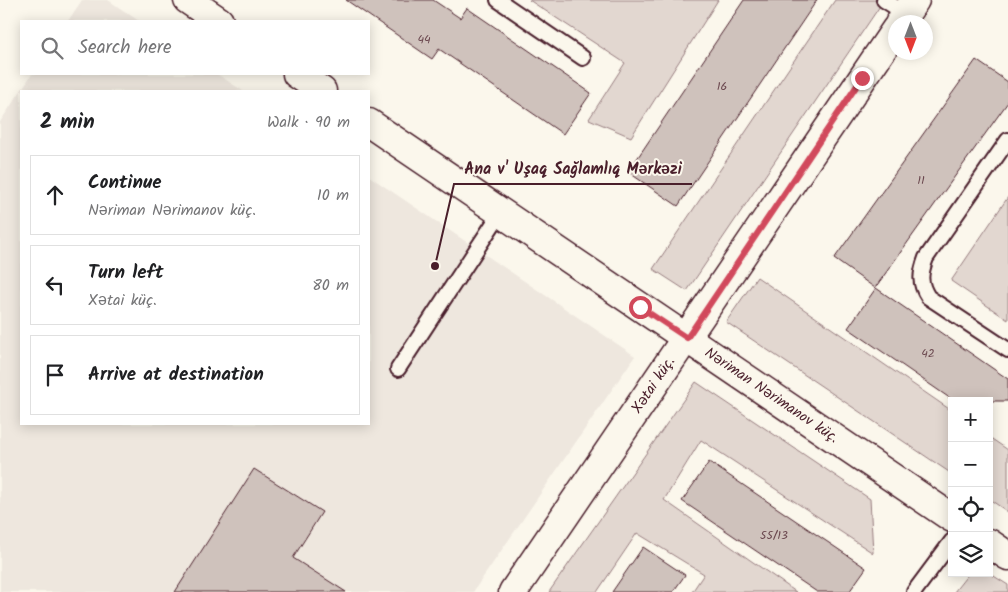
<!DOCTYPE html>
<meta charset="utf-8">
<style>
:root{--surface:#fff;--page:#f6f6f6;--text:#202124;--muted:#757577;--line:#e0e0e0}
body{margin:0;font-family:Kalam,sans-serif;background:var(--page);color:var(--text)}
.controls{position:absolute;right:15px;bottom:15px;display:grid;overflow:hidden;border-radius:0px;box-shadow:0 2px 12px #0003}
.controls button{width:45px;height:45px;display:grid;place-items:center;padding:0;border:0;border-bottom:1px solid var(--line);background:var(--surface);color:var(--text);font:25px sans-serif}
.compass{position:absolute;left:888px;top:15px;width:45px;height:45px;border-radius:50%;background:var(--surface);box-shadow:0 2px 12px #0003;rotate:180deg}
.stop{position:absolute;width:15px;height:15px;margin:-11px;border:4px solid #d1495b;border-radius:50%;background:#fff}
.stop.end{background:#d1495b;border-color:#fff;box-shadow:0 1px 5px #0008}
.list{margin:0;padding:0;list-style:none}
h2{display:flex;justify-content:space-between;align-items:center;height:65px;margin:0;padding:0 20px;font-size:21px}
h2 small{font-size:16px;font-weight:400;color:var(--muted)}
.list li{display:grid;grid-template-columns:32px 1fr auto;gap:15px;align-items:center;box-sizing:border-box;height:80px;margin:0 10px 10px;padding:0 10px;border:1px solid var(--line);border-radius:0px}
.list b{display:block;font-size:19px;white-space:nowrap}
.list p{margin:0;font-size:16px;white-space:nowrap;color:var(--muted)}
.list em{font-size:16px;font-style:normal;color:var(--muted)}
.icon{flex:none;width:28px;height:28px;fill:none;stroke:currentColor;stroke-width:2;stroke-linecap:round;stroke-linejoin:round}
.map{position:relative;flex:none;width:1008px;height:592px;overflow:hidden}
.search{position:absolute;background:var(--surface);box-shadow:0 2px 12px #0003;left:20px;top:20px;width:350px;height:55px;display:flex;align-items:center;gap:12px;box-sizing:border-box;padding:0 18px;border-radius:0px;color:var(--muted);font-size:19px}
.panel{position:absolute;background:var(--surface);box-shadow:0 2px 12px #0003;left:20px;top:90px;width:350px;height:335px;border-radius:0px}
.map>svg:first-child{display:block}
.built{fill:#eee7de}
.green{fill:#e2d7d0;stroke:#967b7e}
.building{fill:#cfc2bc;stroke:#4a1f2b}
.lines{fill:none;stroke-linecap:round;stroke-linejoin:round}
.service-casing{stroke:#4a1f2b;stroke-width:18}
.minor-casing{stroke:#4a1f2b;stroke-width:31}
.tertiary-casing{stroke:#4a1f2b;stroke-width:31}
.service{stroke:#fbf7ec;stroke-width:14}
.minor{stroke:#fbf7ec;stroke-width:28}
.tertiary{stroke:#fbf7ec;stroke-width:28}
.route{stroke:#d1495b;stroke-width:6}
.labels{text-anchor:middle;dominant-baseline:central;stroke-width:4;stroke-linejoin:round;paint-order:stroke}
.number-label{font-size:12px;fill:#6b484f}
.street-label{font-size:15px;fill:#4a1f2b;stroke:#fbf7ec}
.leader{fill:none;stroke:#4a1f2b;stroke-width:2}
.callout-dot{fill:#4a1f2b;stroke:#fbf7ec;stroke-width:2}
.callout-label{font-size:16px;text-anchor:middle;font-weight:bold;fill:#4a1f2b;stroke:#fbf7ec;stroke-width:4;stroke-linejoin:round;paint-order:stroke}
</style>
<div class="map">
<svg width="1008" height="592" viewBox="0 0 1008 592">
<rect width="100%" height="100%" fill="#fbf7ec"/>
<filter id="ink" filterUnits="userSpaceOnUse"><feTurbulence type="fractalNoise" baseFrequency=".02" numOctaves="2"/><feDisplacementMap in="SourceGraphic" scale="10" xChannelSelector="R" yChannelSelector="G"/><feConvolveMatrix kernelMatrix="1 2 1 2 8 2 1 2 1" color-interpolation-filters="sRGB"/></filter>
<g filter="url(#ink)">
<path class="built" d="M82,0H108L139,21H68Z
M32,74H217L243,91H21V424H369V176L635,356L473,592H0V122Z"/>
<path class="green" d="M529,0H718L631,137L589,119L625,63Z
M835,0H884L687,291L653,269Z
M1008,197V320L951,281Z
M757,277L952,411V474L726,322Z
M696,382L870,499L873,553L701,440L664,500L796,592H692L704,574L637,533L597,592H549Z
M989,437L1008,450V512L989,499Z
M969,573H989L1008,585V592H954Z"/>
<path class="building" d="M346,0H433L460,18L467,8L591,93L563,134L439,49L432,59Z
M744,0H817L678,206L628,172Z
M976,60L1008,82V102L875,288L834,259Z
M876,288L1008,379V401H954L848,328Z
M709,462L866,568L849,592H817L682,501Z
M254,469L322,512L293,558L346,592H175Z
M643,547L685,575L673,592H612Z"/>
<g class="lines">
<defs>
<path id="service" d="M498,0L583,58
M884,0L906,14
M1008,140L926,258C920,274 919,283 928,297L1008,350
M398,369L501,212
M914,592L952,541"/>
<g id="minor">
<path d="M900,22L915,0"/>
<path id="s1" d="M513,592L896,29"/>
</g>
<g id="tertiary">
<path d="M188,0L219,21"/>
<path d="M297,74L322,91"/>
<path id="s2" d="M369,123L952,518"/>
<path d="M989,543L1008,556"/>
</g>
</defs>
<use href="#service" class="service-casing"/>
<use href="#minor" class="minor-casing"/>
<use href="#tertiary" class="tertiary-casing"/>
<use href="#service" class="service"/>
<use href="#minor" class="minor"/>
<use href="#tertiary" class="tertiary"/>
</g>
</g>
<g class="lines" filter="url(#ink)">
<path class="route" d="M640,307L687,338L862,78"/>
</g>
<g class="labels">
<g class="number-label">
<text x="424" y="39">44</text>
<text x="722" y="86">16</text>
<text x="921" y="180">11</text>
<text x="928" y="353">42</text>
<text x="774" y="535">55/13</text>
</g>
<g class="street-label">
<text stroke="none"><textPath href="#s1" startOffset="250">Xətai küç.</textPath></text>
<text stroke="none"><textPath href="#s2" startOffset="486">Nəriman Nərimanov küç.</textPath></text>
</g>
</g>
<path class="leader" d="M435 266L454 184H692"/>
<circle class="callout-dot" cx="435" cy="266" r="5"/>
<g class="callout-label">
<text x="573" y="174">Ana v' Uşaq Sağlamlıq Mərkəzi</text>
</g>
</svg>
<div class="controls">
<button>+</button>
<button>−</button>
<button><svg class="icon" aria-label="locate" viewBox="0 0 24 24"><circle cx="12" cy="12" r="6"/><path d="M12 2v4M12 18v4M2 12h4M18 12h4"/></svg></button>
<button><svg class="icon" aria-label="layers" viewBox="0 0 24 24"><path d="M12 4l9 5-9 5-9-5zM3 14l9 5 9-5"/></svg></button>
</div>
<svg class="compass" viewBox="-18 -18 36 36"><path d="M0-13l5 13h-10z" fill="#e53935"/><path d="M0 13l5-13h-10z" fill="#757577"/></svg>
<div class="stop" style="left:640px;top:307px"></div>
<div class="stop end" style="left:862px;top:78px"></div>
<div class="search"><svg class="icon" aria-label="search" viewBox="0 0 24 24"><circle cx="10" cy="10" r="6"/><path d="M15 15l6 6"/></svg>Search here</div>
<section class="panel">
<h2>2 min<small>Walk · 90 m</small></h2>
<ul class="list">
<li><svg class="icon" aria-label="ahead" viewBox="0 0 24 24"><path d="M12 20V5M6 11l6-6 6 6"/></svg><div><b>Continue</b><p>Nəriman Nərimanov küç.</p></div><em>10 m</em></li>
<li><svg class="icon" aria-label="left" viewBox="0 0 24 24"><path d="M17 20v-9H6M10 6l-5 5 5 5"/></svg><div><b>Turn left</b><p>Xətai küç.</p></div><em>80 m</em></li>
<li><svg class="icon" aria-label="arrive" viewBox="0 0 24 24"><path d="M6 21V4h12l-3 4 3 4H6"/></svg><div><b>Arrive at destination</b></div></li>
</ul>
</section>
</div>
